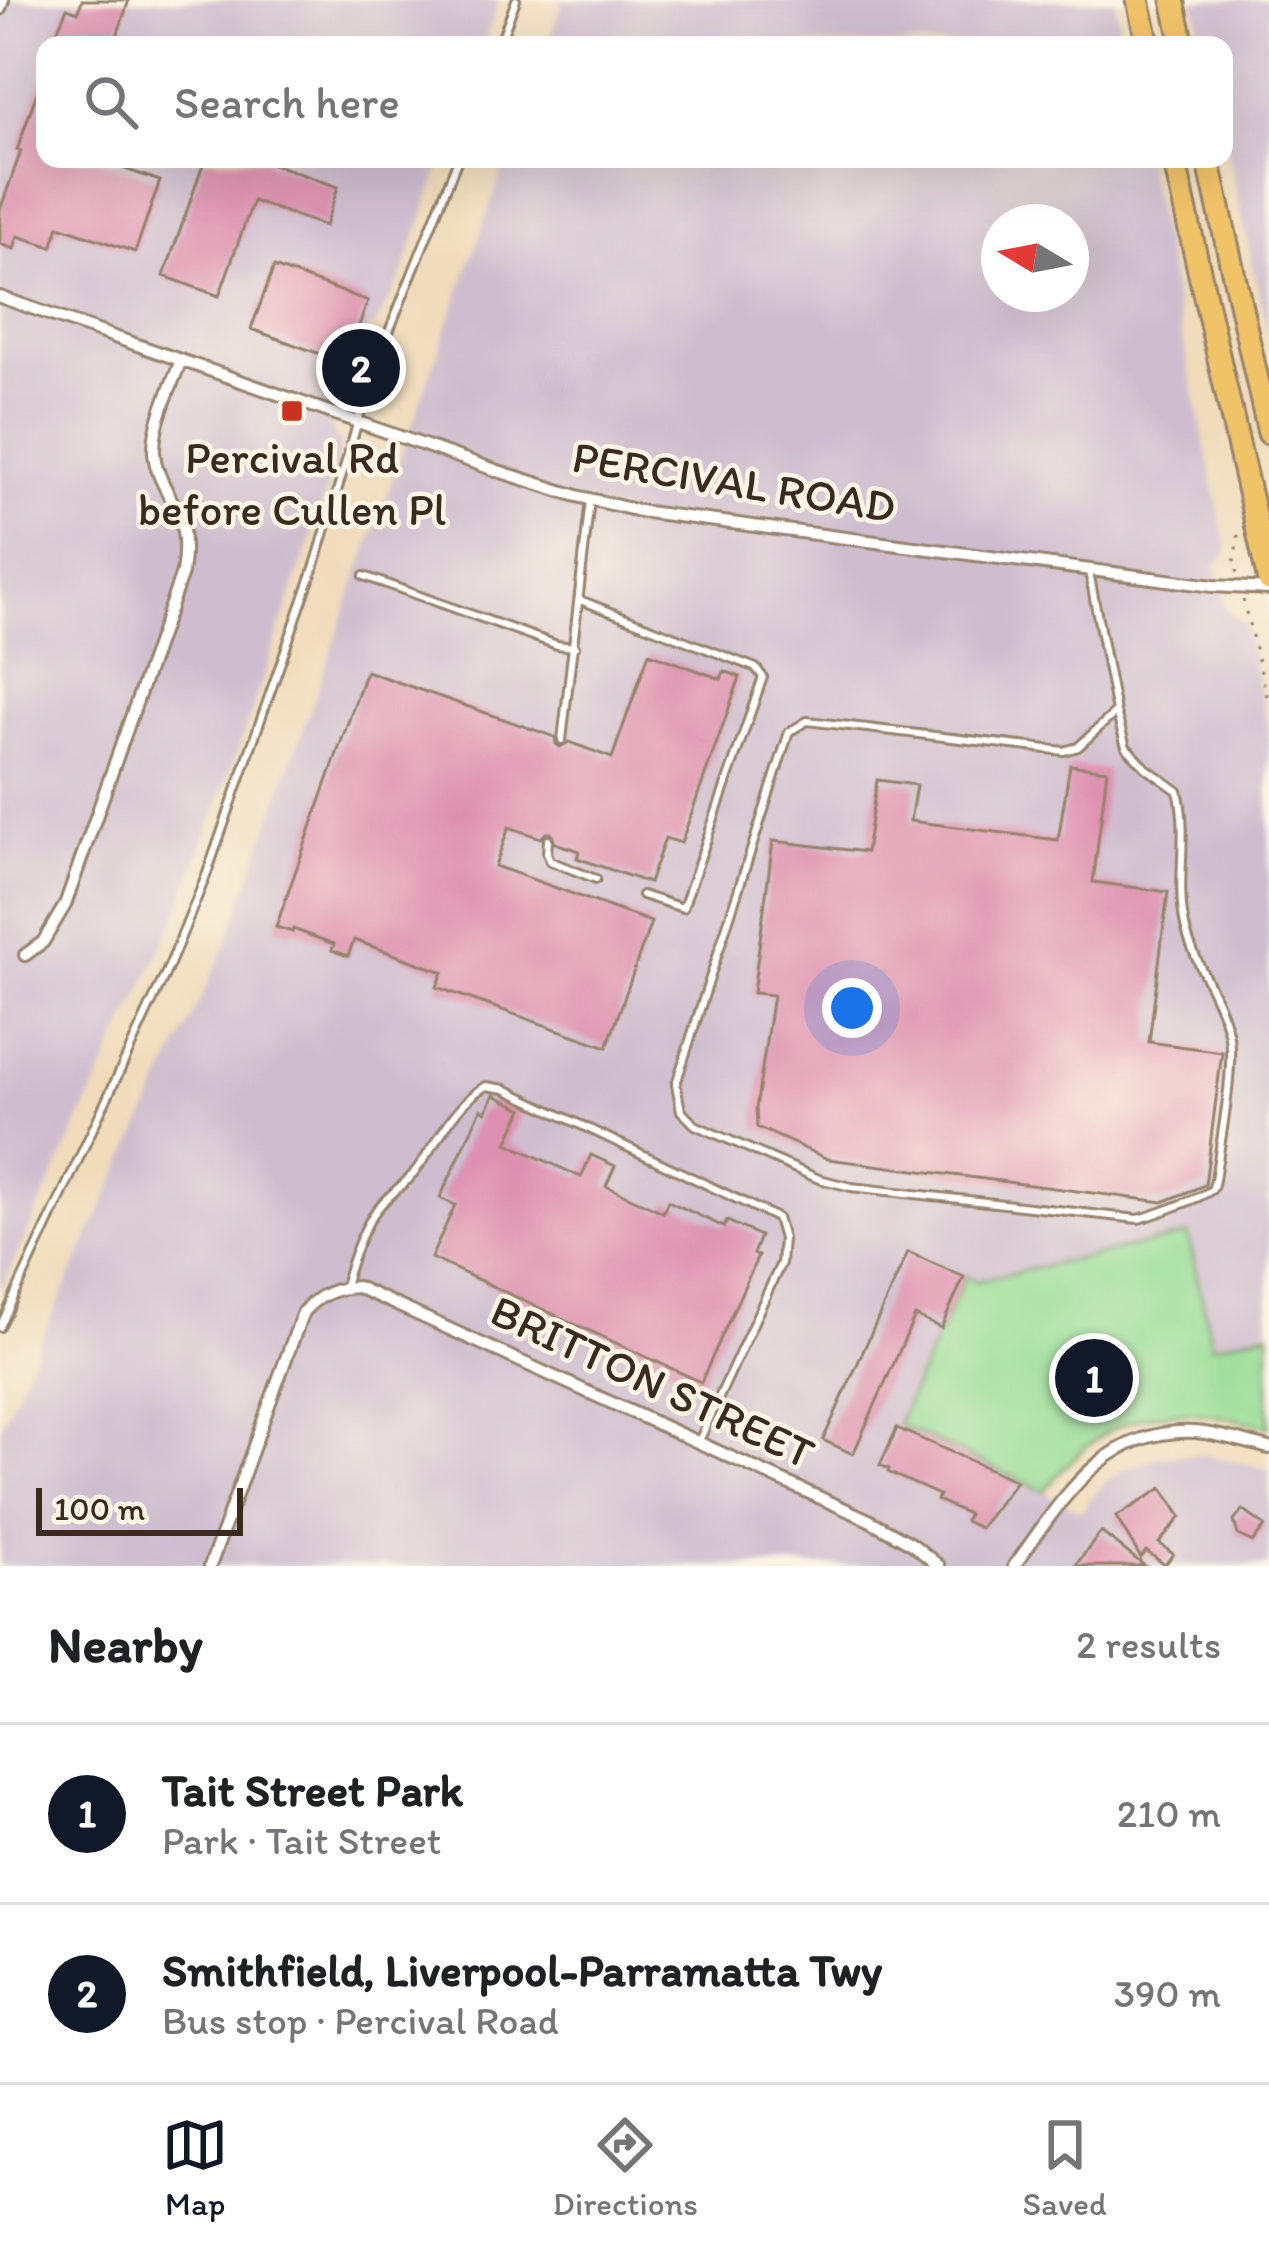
<!DOCTYPE html>
<meta charset="utf-8">
<style>
:root{--surface:#fff;--page:#f6f6f6;--text:#202124;--muted:#757577;--line:#e0e0e0;--accent:#111827}
body{margin:0;font-family:Itim,sans-serif;background:var(--page);color:var(--text)}
.compass{position:absolute;left:981px;top:204px;width:108px;height:108px;border-radius:50%;background:var(--surface);box-shadow:0 12px 48px #0002;rotate:280deg}
.scale{position:absolute;left:36px;bottom:30px;width:207px;box-sizing:border-box;padding-left:12px;border:6px solid #3b2a1e;border-top:0;font-size:33px;line-height:42px;white-space:nowrap;color:#3b2a1e;-webkit-text-stroke:9px #fcf5e5;paint-order:stroke}
.you{position:absolute;left:852px;top:1008px;width:42px;height:42px;margin:-30px;border:9px solid #fff;border-radius:50%;background:#1a73e8;box-shadow:0 0 0 18px #1a73e833}
.badge{display:grid;place-items:center;width:78px;height:78px;border-radius:50%;background:var(--accent);color:#fff;font-size:39px;font-weight:700}
.pin{position:absolute;translate:-50% -50%;border:6px solid #fff;box-shadow:0 3px 12px #0006}
.list{margin:0;padding:0;list-style:none}
h2{display:flex;justify-content:space-between;align-items:center;height:156px;margin:0;padding:0 48px;font-size:51px}
h2 small{font-size:39px;font-weight:400;color:var(--muted)}
.list li{display:grid;grid-template-columns:78px 1fr auto;gap:36px;align-items:center;box-sizing:border-box;height:180px;padding:0 48px;border-top:3px solid var(--line)}
.list b{display:block;font-size:45px;white-space:nowrap}
.list p{margin:0;font-size:39px;white-space:nowrap;color:var(--muted)}
.list em{font-size:39px;font-style:normal;color:var(--muted)}
.icon{flex:none;width:66px;height:66px;fill:none;stroke:currentColor;stroke-width:2;stroke-linecap:round;stroke-linejoin:round}
.map{position:relative;flex:none;width:1269px;height:1566px;overflow:hidden}
.search{position:absolute;background:var(--surface);box-shadow:0 12px 48px #0002;left:36px;right:36px;top:36px;height:132px;display:flex;align-items:center;gap:30px;box-sizing:border-box;padding:0 42px;border-radius:24px;color:var(--muted);font-size:45px}
.sheet{height:516px;background:var(--surface)}
nav{display:flex;justify-content:space-around;align-items:center;box-sizing:border-box;height:168px;border-top:3px solid var(--line);background:var(--surface);font-size:33px;color:var(--muted)}
nav a{display:grid;justify-items:center;gap:6px}
nav .on{color:var(--accent)}
.map>svg:first-child{display:block}
.industrial{fill:#cfbdcf;fill-rule:evenodd}
.green{fill:#96dc96;stroke:#68835a;stroke-width:3}
.building{fill:#dd90af}
.lines{fill:none;stroke-linecap:round;stroke-linejoin:round}
.lane-casing{stroke:#96836c;stroke-width:12}
.street-casing{stroke:#96836c;stroke-width:16}
.highway-casing{stroke:#96836c;stroke-width:27}
.path{stroke:#96836c;stroke-width:3;stroke-dasharray:3 9;stroke-linecap:butt}
.lane{stroke:#fff;stroke-width:6}
.street{stroke:#fff;stroke-width:10}
.highway{stroke:#f1c369;stroke-width:21}
.poi-dot{fill:#c8321e;stroke:#fcf5e5;stroke-width:4.5}
.labels{text-anchor:middle;dominant-baseline:central;stroke-width:9;stroke-linejoin:round;paint-order:stroke}
.poi-label{font-size:45px;fill:#3b2a1e;stroke:#fcf5e5}
.street-label{font-size:45px;fill:#3b2a1e;stroke:#fcf5e5}
</style>
<div class="map">
<svg width="1269" height="1566" viewBox="0 0 1269 1566">
<rect width="100%" height="100%" fill="#fcf5e5"/>
<filter id="ink" filterUnits="userSpaceOnUse"><feTurbulence type="fractalNoise" baseFrequency=".00833" numOctaves="2"/><feDisplacementMap in="SourceGraphic" scale="24" xChannelSelector="R" yChannelSelector="G"/><feConvolveMatrix kernelMatrix="1 2 1 2 8 2 1 2 1" color-interpolation-filters="sRGB"/></filter>
<filter id="wash" filterUnits="userSpaceOnUse"><feTurbulence type="fractalNoise" baseFrequency=".004" numOctaves="4" result="noise"/><feDisplacementMap in="SourceGraphic" scale="48" xChannelSelector="R" yChannelSelector="G"/><feGaussianBlur stdDeviation="2.7" result="paint"/><feColorMatrix in="noise" values="0 0 0 0 0 0 0 0 0 0 0 0 0 0 0 0 0 1.4 0 .05"/><feComposite in="paint" operator="in"/></filter>
<g filter="url(#wash)">
<rect width="100%" height="100%" fill="#f0dcbb"/>
<path class="industrial" d="M0,0H499L484,45H45V159H443L402,276L374,328L368,327L346,385L331,433L341,443L337,462L252,711L176,917L0,1291Z
M563,0H1115L1123,45H547Z
M1194,0H1269V338L1224,134V45H1204Z
M507,159H1145L1228,553L1216,565L1226,609L1245,625L1269,733V1332L1212,1345L964,1277L897,1424L1044,1491L1080,1512L1105,1483L1125,1469L1161,1456L1202,1454L1269,1469V1566H0V1427L227,943ZM999,222H1071V294H999Z"/>
<path class="green" d="M1188,1235L1212,1345L1269,1332V1427C1167,1401 1113,1405 1044,1491L897,1424L965,1276L976,1281Z"/>
<g id="blocks">
<path class="building" d="M82,0H129L114,45H51L67,8L78,12Z
M43,75L45,159H96L160,181L135,252L59,226L52,247L18,236L14,249L0,244V210L21,151L17,150Z
M205,159H268L267,162L338,187L325,226L253,201L219,296L164,276Z
M274,267L368,301L350,350L364,354L359,368L251,329Z
M649,653L721,679L724,671L740,677L681,843L665,838L649,883L577,858L579,851L555,843L551,833H546L541,838L509,827L495,866L651,922L607,1047L437,987L443,972L354,940L348,956L332,950L334,944L293,929L292,932L276,927L366,671L555,737L556,744L560,747L569,742L612,758Z
M1070,765L1107,770L1093,882L1168,892L1149,1042L1222,1052L1205,1185L1163,1202L828,1159L757,1127L756,1109L773,995L753,993L773,841L866,852L877,780L916,785L910,821L1058,840Z
M494,1095L523,1109L507,1143L581,1177L591,1155L615,1166L606,1186L663,1212L668,1201L724,1227L727,1221L760,1236L753,1254L758,1256L701,1382L431,1258L455,1205L440,1198L481,1109L486,1112Z
M908,1252L964,1277L941,1328L915,1316L853,1454L823,1440Z
M897,1428L1016,1481L980,1528L965,1521L968,1514L937,1500L939,1495L888,1472L889,1469L880,1465Z
M1162,1488L1181,1517L1159,1543L1173,1554L1165,1565L1146,1551L1141,1558L1116,1517Z
M1243,1510L1265,1526L1253,1542L1238,1535L1234,1521Z
M1101,1532L1145,1566H1075Z"/>
</g>
</g>
<g filter="url(#ink)">
<use href="#blocks" fill-opacity="0" stroke="#96836c" stroke-width="3"/>
<g class="lines">
<defs>
<path id="lane" d="M499,45L516,0
M1089,572L1116,712L1126,747L1146,768L1178,791C1189,834 1176,878 1184,921C1191,960 1219,994 1228,1032C1236,1063 1220,1144 1215,1180C1214,1183 1214,1186 1212,1189C1207,1196 1149,1217 1138,1219L851,1187L819,1179L695,1125L681,1111L676,1084L789,732L807,721L1064,751L1078,747L1116,712
M364,576L557,645L575,647
M580,600L756,668L763,677L683,908L642,895
M562,740L590,500
M548,840L547,853L550,861L596,879
M344,1286C351,1261 359,1237 373,1215C383,1198 400,1189 413,1174C437,1145 453,1105 486,1086L505,1089L777,1218L783,1239L781,1263L699,1441
M0,1327L170,964L206,876L316,562L372,374L458,159"/>
<path id="street" d="M0,9L3,0
M0,297L498,471L577,496L639,511L1213,586L1269,589
M25,955L43,942L65,905L182,573C185,554 186,534 179,516C170,494 156,477 154,453C153,422 171,388 181,360
M210,1566L303,1312C318,1295 334,1288 357,1287L869,1520L912,1544L939,1566
M1014,1566C1062,1501 1102,1427 1195,1432C1220,1434 1245,1442 1269,1448"/>
<path id="highway" d="M1138,0L1148,45
M1173,0L1183,45
M1174,159L1269,581
M1208,159L1269,433"/>
</defs>
<use href="#lane" class="lane-casing"/>
<use href="#street" class="street-casing"/>
<use href="#highway" class="highway-casing"/>
<path class="path" d="M1237,573L1234,562L1239,530
M1243,600L1269,704"/>
<use href="#lane" class="lane"/>
<use href="#street" class="street"/>
<use href="#highway" class="highway"/>
</g>
</g>
<rect class="poi-dot" x="280" y="399" width="24" height="24" rx="6"/>
<g class="labels">
<g class="poi-label">
<text x="292" y="457">Percival Rd<tspan x="292" dy="52">before Cullen Pl</tspan></text>
</g>
<g class="street-label">
<text transform="translate(734 481) rotate(9)">PERCIVAL ROAD</text>
<text transform="translate(653 1381) rotate(25)">BRITTON STREET</text>
</g>
</g>
</svg>
<svg class="compass" viewBox="-18 -18 36 36"><path d="M0-13l5 13h-10z" fill="#e53935"/><path d="M0 13l5-13h-10z" fill="#757577"/></svg>
<div class="scale">100 m</div>
<div class="you"></div>
<div class="pin badge" style="left:1094px;top:1378px">1</div>
<div class="pin badge" style="left:361px;top:368px">2</div>
<div class="search"><svg class="icon" aria-label="search" viewBox="0 0 24 24"><circle cx="10" cy="10" r="6"/><path d="M15 15l6 6"/></svg>Search here</div>
</div>
<section class="sheet">
<h2>Nearby<small>2 results</small></h2>
<ul class="list">
<li><span class="badge">1</span><div><b>Tait Street Park</b><p>Park · Tait Street</p></div><em>210 m</em></li>
<li><span class="badge">2</span><div><b>Smithfield, Liverpool-Parramatta Twy</b><p>Bus stop · Percival Road</p></div><em>390 m</em></li>
</ul>
</section>
<nav>
<a class="on"><svg class="icon" aria-label="map" viewBox="0 0 24 24"><path d="M3 6l6-2 6 2 6-2v14l-6 2-6-2-6 2zM9 4v14M15 6v14"/></svg>Map</a>
<a><svg class="icon" aria-label="directions" viewBox="0 0 24 24"><path d="M12 3l9 9-9 9-9-9zM9 14v-3h6M13 9l2 2-2 2"/></svg>Directions</a>
<a><svg class="icon" aria-label="saved" viewBox="0 0 24 24"><path d="M7 4h10v16l-5-4-5 4z"/></svg>Saved</a>
</nav>
